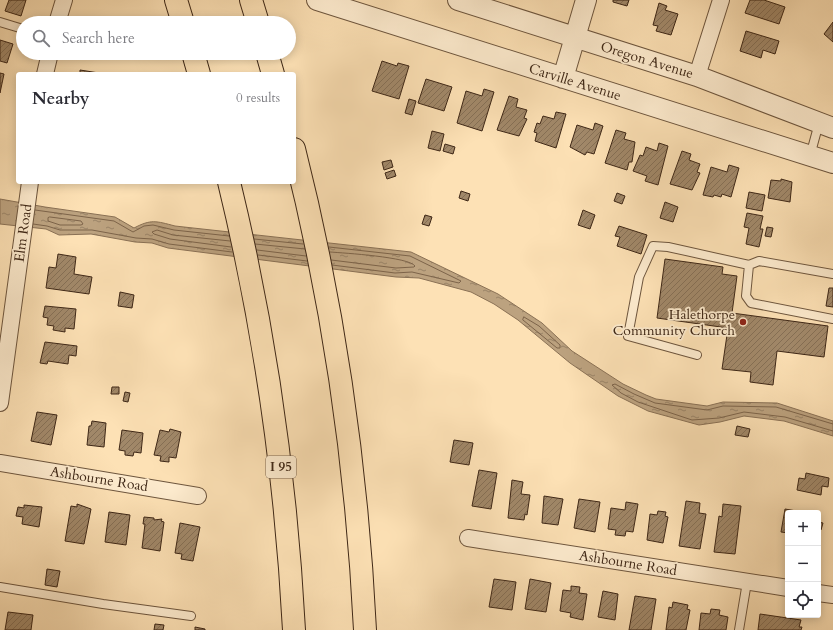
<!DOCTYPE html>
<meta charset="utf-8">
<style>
:root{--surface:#fff;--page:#f2f2f3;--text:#2b2b33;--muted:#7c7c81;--line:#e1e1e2}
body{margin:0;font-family:Cardo,serif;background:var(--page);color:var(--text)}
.controls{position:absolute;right:12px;bottom:12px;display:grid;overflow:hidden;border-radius:4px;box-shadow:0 2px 10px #0003}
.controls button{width:36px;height:36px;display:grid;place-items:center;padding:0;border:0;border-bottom:1px solid var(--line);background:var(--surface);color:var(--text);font:20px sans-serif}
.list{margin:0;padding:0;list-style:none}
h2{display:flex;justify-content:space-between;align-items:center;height:52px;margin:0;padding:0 16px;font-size:17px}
h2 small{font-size:13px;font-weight:400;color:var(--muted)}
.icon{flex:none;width:22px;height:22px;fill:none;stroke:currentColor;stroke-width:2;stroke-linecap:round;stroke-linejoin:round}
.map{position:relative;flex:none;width:833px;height:630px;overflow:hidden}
.search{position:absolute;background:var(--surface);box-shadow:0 2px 10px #0003;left:16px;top:16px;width:280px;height:44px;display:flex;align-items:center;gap:10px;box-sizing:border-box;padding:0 14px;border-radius:22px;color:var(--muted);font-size:15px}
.panel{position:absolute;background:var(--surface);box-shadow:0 2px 10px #0003;left:16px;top:72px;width:280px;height:112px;border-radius:4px}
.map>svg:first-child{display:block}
.water{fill:url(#water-ripples);stroke:#8a7155}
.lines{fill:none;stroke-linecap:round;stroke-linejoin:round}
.shore{stroke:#7d644a;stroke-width:1}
.building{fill:url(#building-hatch);stroke:#3e2716}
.service-casing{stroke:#6e563e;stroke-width:10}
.minor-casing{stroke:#6e563e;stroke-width:18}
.tertiary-casing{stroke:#6e563e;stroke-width:22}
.motorway-casing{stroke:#3e2716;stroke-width:24}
.service{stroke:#feeccf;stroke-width:8}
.minor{stroke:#feeccf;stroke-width:16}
.tertiary{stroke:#feeccf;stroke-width:20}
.motorway{stroke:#fde1b5;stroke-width:22}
.poi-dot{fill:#8f2418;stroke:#feeccf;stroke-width:1.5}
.labels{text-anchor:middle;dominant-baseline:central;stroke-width:3.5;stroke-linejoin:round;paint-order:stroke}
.shield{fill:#feeccf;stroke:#78624e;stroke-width:1}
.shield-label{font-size:13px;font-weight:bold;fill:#3e2716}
.street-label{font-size:14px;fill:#3e2716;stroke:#feeccf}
.poi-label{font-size:14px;fill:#3e2716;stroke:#feeccf;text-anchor:end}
</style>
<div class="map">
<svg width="833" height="630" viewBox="0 0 833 630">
<defs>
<pattern id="water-ripples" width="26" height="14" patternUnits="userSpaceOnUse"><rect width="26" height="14" fill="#bca27f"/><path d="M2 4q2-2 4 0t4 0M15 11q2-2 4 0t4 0" fill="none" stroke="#9a8467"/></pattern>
<pattern id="building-hatch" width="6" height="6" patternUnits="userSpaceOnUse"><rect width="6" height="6" fill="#a18869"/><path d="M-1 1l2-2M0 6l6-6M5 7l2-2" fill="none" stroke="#856f55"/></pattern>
</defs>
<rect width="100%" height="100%" fill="#fde1b5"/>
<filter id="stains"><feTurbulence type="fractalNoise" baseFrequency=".005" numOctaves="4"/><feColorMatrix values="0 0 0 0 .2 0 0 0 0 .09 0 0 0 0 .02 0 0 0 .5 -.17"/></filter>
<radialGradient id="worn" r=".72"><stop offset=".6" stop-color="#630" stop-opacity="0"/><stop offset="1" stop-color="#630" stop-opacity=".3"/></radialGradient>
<path class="water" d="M0,199L45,207L115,217L134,228C151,219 156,221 175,226L411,252L498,294L542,323L572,351L623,384L646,395L656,399L707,406L723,402L777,403L833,421V436L784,421L744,416L720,422L699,425L648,411L618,396L570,363L518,320L494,304L471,292L419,278L396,277L168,248L152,243L135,242L91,234L59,235L46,229L0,224Z"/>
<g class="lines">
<path class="shore" d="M35,210L114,221L133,232L144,226L153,225L174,230L229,236
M50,217L81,221L83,224L81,225H60L48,221V218Z
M33,224L47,226L60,230H92L136,238L152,239L169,244L232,252
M254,239L303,244
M230,241L173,235L157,230L152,232L154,234L170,239L231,247
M255,244L305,249
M329,247L410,256L461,281L459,283L412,272L395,273L332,265
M257,250L306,256
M330,252C344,253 409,257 415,266L414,267L396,268L331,260
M258,255L307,261
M524,317L539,326L560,345V348H557L523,320Z
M833,424L776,407L723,406L707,410L655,403L634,394L615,384L612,385L621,393L638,402L692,420L719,418L744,412L785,417L833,431"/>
</g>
<path class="building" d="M9,0H26L21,16L5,11Z
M613,0H629L627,6L613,2Z
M750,0H764L785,7L779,24L745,13Z
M659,3L667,6L665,10L678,14L671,35L656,31L658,26L653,25Z
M833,22V42L824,34Z
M746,31L779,41L775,54L763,50L761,58L740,51Z
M0,40L13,44L7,63L0,61Z
M382,61L397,66L398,63L409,66L399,99L372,91Z
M80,70L99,73L80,74Z
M0,73L4,74L0,93Z
M426,79L452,87L444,111L418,103Z
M484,89L494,92L482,131L457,123L466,91L482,96Z
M509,96L518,99L516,107L527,110L524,118L527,119L519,136L497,130Z
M409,99L416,101L412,115L405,113Z
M556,112L566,114L556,148L535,141L537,133L534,132L537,123L540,124L543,116L554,119Z
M595,123L603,126L594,154L587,152L585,155L570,147L577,125L593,130Z
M616,130L626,133L624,139L635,142L632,162H629L627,170L605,163Z
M432,131L444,134L440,151L428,148Z
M659,143L668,146L658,185L645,181L647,176L633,171L640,155L643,156L646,147L657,151Z
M445,144L455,147L453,154L443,151Z
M682,151L691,154L689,160L700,164L697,172L700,173L692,190L670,184Z
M391,160L393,167L384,170L382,162Z
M729,165L739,168L731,197L722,194L721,197L714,195L713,197L703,195L711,167L727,172Z
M394,170L396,176L387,179L385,173Z
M781,179L792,182L790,202L768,198L771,180L781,181Z
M461,191L470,194L468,201L459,198Z
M749,192L765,195L762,211L746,208Z
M617,193L625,196L622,204L614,201Z
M665,202L678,207L673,222L660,218Z
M583,210L595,215L590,229L578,225Z
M747,213L763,216L760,229H763L759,247L746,244L749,228L744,227Z
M425,215L432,217L429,226L422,224Z
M619,226L647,235L641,254L617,246L620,237L615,236Z
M767,227L773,228L771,237L765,236Z
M58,254L76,257L74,274L92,277L89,294L46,288L49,267L56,268Z
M665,259L723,267L722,274L737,276L732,313L828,326L824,357L777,351L773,385L750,382L751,372L722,369L728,328L657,318Z
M829,288H833V307L826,306Z
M120,292L134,295L132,308L118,306Z
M45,306L76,309L74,329L65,328V332L53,330L54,326L47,325L48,318L43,317Z
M45,342L77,346L76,356L69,355L68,364L48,361L47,364L40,363Z
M112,387H119V394H111Z
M125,392L130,393L128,402L123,401Z
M37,412L57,415L51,445L31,441Z
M92,421L106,423L104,447L87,445L89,426H91Z
M737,426L750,429L748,437L735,435Z
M170,429L181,432L176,458L169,457V462L160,461L161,456L154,455L160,430L169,432Z
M122,430L143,433L141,453L134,452L133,456L125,455V451L119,450Z
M454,440L473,443L469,465L450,462Z
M479,470L497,473L491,509L472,506Z
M806,473L829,478L828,487L822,486L821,495L797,490L799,478L805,479Z
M512,480L523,482L521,494L530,495L527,515L525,514L524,520L508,518Z
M544,496L563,499L558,525L542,523Z
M579,499L600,502L595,532L574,528Z
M686,501L700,503L699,513L706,514L700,549L679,546Z
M626,502L638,504L633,532L626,531L625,536L615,535L616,530L608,529L611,508L625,510Z
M77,504L91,509L84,544L65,541L71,506L77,507Z
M723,504L741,506L735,554L714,552L719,516L722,517Z
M24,505L42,507L39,527L22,524L23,517L16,516L18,507L24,508Z
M785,509L808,513H788V533L781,532Z
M658,511L666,512L665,516L668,517L663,543L647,540L650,514L657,515Z
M109,512L130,515L126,545L105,542Z
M144,517L154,518V520L162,519L161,521L164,522L160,551L142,548L145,524H143Z
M818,522L823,523L821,530H818Z
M180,523L200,527L193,561L181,559L182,554L175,553Z
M47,569L60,571L57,587L45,585Z
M494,579L516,582L512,610L489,607Z
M530,579L551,583L546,612L525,609Z
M571,586L580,587L579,593L587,594L583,620L570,617L571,613L560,611L563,590L571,591Z
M603,591L618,594L615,620L598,617Z
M635,596L656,599L651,630H629Z
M673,602L688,605L687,609L690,610L686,630H666L669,607L672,608Z
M711,609L720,610L719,615L728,617L726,630H699L701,613L710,614Z
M8,612L33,615L31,630H5Z
M760,614L801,620L799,627H802L801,630H758Z
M155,624L164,625L163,630H154Z
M195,627L205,629V630H195Z"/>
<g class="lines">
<defs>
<path id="service" d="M0,22L23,29
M810,156L819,123
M833,274L759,261L749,265L746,296L751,303L833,319
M697,355L628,336L639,277L653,246L668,247L749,265
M0,587L103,604L191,616
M739,630L747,582"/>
<path id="minor" d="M57,23L64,0
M45,74L50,53
M697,76L721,0
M0,403L30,182
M0,463L198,496
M468,538L788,588
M818,593L833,595"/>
<path id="tertiary" d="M317,0L833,163
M458,0L697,76L833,128
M563,78L586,0"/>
<path id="motorway" d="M176,0L183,23
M251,0L258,23
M193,53L199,74
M267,53L273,74
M294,149C334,307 357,468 365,630
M229,182C265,330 286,478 294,630"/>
</defs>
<use href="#service" class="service-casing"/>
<use href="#minor" class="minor-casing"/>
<use href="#tertiary" class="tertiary-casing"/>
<use href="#motorway" class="motorway-casing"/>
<use href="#service" class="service"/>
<use href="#minor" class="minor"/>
<use href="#tertiary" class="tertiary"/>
<use href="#motorway" class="motorway"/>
</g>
<circle class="poi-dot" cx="743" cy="322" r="4"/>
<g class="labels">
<rect class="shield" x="266" y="456" width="30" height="22" rx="3"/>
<g class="shield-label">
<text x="281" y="467">I 95</text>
</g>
<g class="street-label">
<text transform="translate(647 60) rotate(17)">Oregon Avenue</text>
<text transform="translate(575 82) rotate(17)">Carville Avenue</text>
<text transform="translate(23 233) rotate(-82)">Elm Road</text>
<text transform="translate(99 479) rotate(9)">Ashbourne Road</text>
<text transform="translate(628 563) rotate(9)">Ashbourne Road</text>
</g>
<g class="poi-label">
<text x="735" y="314">Halethorpe<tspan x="735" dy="16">Community Church</tspan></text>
</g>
</g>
<rect width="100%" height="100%" filter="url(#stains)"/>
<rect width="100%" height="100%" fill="url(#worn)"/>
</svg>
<div class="controls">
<button>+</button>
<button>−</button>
<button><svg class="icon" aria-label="locate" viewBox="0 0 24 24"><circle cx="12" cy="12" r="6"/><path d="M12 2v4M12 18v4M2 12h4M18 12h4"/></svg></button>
</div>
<div class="search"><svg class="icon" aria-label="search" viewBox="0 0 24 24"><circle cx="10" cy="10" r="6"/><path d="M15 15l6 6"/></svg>Search here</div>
<section class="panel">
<h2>Nearby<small>0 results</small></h2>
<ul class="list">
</ul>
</section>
</div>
